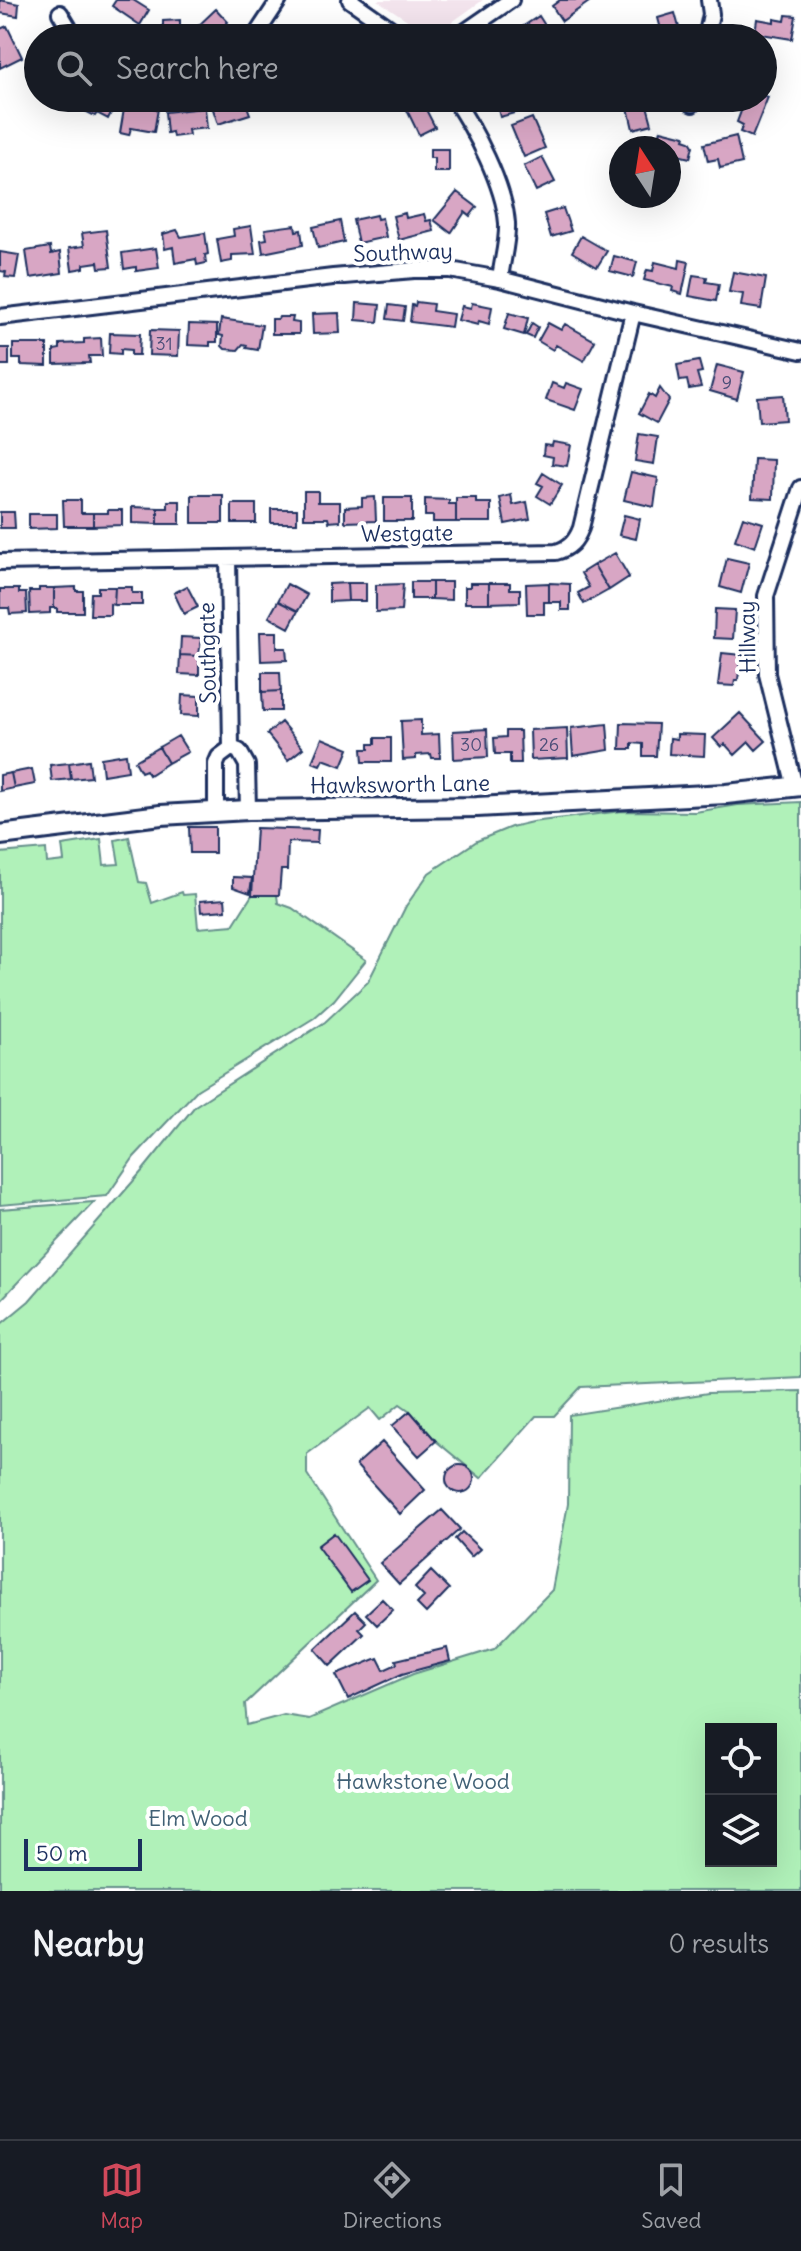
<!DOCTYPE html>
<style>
:root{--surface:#171b24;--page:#242831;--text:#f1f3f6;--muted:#9ea1a6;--line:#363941;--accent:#d1495b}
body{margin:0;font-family:Delius,sans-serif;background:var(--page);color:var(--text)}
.controls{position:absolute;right:24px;bottom:24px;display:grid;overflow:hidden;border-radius:0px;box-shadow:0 8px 32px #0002}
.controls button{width:72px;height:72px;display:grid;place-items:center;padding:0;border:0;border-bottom:2px solid var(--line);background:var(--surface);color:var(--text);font:40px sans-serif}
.compass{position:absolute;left:609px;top:136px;width:72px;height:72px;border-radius:50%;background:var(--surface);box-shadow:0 8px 32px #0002;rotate:348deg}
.scale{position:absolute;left:24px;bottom:20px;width:118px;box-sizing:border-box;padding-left:8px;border:4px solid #1b2f5e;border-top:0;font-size:22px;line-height:28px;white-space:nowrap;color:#1b2f5e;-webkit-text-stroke:6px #fff;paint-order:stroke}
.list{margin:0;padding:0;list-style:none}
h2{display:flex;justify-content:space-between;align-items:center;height:104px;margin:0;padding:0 32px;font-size:34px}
h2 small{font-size:26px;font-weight:400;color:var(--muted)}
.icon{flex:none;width:44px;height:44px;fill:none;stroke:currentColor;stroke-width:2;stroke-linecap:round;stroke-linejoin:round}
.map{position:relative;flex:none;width:801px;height:1891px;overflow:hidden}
.search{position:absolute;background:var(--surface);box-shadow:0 8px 32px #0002;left:24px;right:24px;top:24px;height:88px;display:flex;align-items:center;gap:20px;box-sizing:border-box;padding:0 28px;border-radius:44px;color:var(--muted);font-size:30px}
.sheet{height:248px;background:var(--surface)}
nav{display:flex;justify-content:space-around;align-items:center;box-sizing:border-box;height:112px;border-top:2px solid var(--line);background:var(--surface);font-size:22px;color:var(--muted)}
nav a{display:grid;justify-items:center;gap:4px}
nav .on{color:var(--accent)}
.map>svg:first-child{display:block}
.built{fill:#f3e4ed}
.green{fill:#b0f1b9;stroke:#66908c;stroke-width:2;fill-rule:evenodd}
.building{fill:#d8a6c4;stroke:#1b2f5e;stroke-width:2}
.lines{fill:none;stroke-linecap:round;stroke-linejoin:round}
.minor-casing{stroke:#1b2f5e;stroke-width:20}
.tertiary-casing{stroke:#1b2f5e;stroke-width:24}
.minor{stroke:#fff;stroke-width:14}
.tertiary{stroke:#fff;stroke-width:18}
.labels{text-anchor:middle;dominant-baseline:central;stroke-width:8;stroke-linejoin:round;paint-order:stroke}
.number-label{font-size:18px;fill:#4a4d78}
.street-label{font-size:22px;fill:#1b2f5e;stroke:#fff}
.park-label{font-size:22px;fill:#406075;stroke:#fff}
</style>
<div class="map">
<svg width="801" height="1891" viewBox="0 0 801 1891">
<rect width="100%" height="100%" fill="#fff"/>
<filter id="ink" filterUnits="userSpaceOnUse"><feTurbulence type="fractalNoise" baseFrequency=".0125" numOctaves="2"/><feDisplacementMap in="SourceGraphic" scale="16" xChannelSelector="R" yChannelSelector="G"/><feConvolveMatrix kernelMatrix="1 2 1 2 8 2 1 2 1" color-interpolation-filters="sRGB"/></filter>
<g filter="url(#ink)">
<path class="built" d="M377,0H483L445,27H418Z"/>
<path class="green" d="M801,802V1377L581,1387L554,1416H536L481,1478L436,1441L410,1411L400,1404L380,1420L370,1408L307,1454V1474L376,1580L245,1704L247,1725L284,1715L309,1719L413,1674L494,1649L552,1590L568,1504L569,1415L708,1393L801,1391V1891H0V1325L29,1301L143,1170L195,1106L325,1022L368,982L406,906L429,873L477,841L511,827L532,822L622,811L695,812L738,805ZM711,1729H771V1861H711Z
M129,837L139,882L146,883L152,903L182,892L183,895L195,894L198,928L233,925L252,895H277L278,903L292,908L366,960L334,1000L314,1018L197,1090L134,1157L107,1196L0,1205V853L46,849L47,863L64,861L62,845L101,839L104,865L119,864L115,840Z
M94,1202L0,1301V1209Z"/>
<path class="building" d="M0,0L19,4L18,16L0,13Z
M116,0H133L149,10L140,25L112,6Z
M560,0H588L589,2L562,21L552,6Z
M216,9L228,22L211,38H207L197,27Z
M675,13L680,31L663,37L658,18Z
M786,15L796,16L792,39L755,33L757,19L774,22V19L785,21Z
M539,16L553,38H525L519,29Z
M180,20V27H191V38H154V31H163V21Z
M7,26L22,57L0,68V29Z
M336,29L337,38H301V31Z
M763,47L770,48L764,83H763Z
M38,64V86L30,82Z
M763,95L768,97L752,137L740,132L743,125L737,122L746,98H763Z
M79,98H111L117,101L108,119L97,113L95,116L75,106Z
M225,98H252L254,104L247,106L250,114L218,124L211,103Z
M417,98H420L435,127L419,135L404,104Z
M495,98H518L519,101L522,100L525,110L500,117Z
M610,98H645L652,124L633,129L626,99Z
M125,103L158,109L154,132L131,128L129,135L120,133Z
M205,108L207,128L188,130L189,135L173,137L172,132L167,133L165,112Z
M532,118L545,148L524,157L511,126Z
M661,130L685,136L684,139L690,141L693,146L690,158L669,153L670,148L657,144Z
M736,136L742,163L720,168L718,159L708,161L704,144Z
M430,149H449V172H434V158H430Z
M542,157L555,182L536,191L524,166Z
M457,192L477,207L470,216L465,212L451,233L434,220Z
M563,208L571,231L551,237L544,214Z
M405,213L406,218L424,214L426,221L431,220L434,231L399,240L393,216Z
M376,215L377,219L382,218L386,237L358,243L353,220Z
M340,221L344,242L318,248L313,227Z
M295,225L296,231L301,230L303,245L263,253L261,240L267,239L265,229Z
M251,226L255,254L232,255V261L221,263L217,239L234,236L233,229Z
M106,230L111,267L99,268L98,262L84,264V268L72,270L69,248L84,246L82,233Z
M177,230L181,237L205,233L208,254L205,255L206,263L197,265L196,259L175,263L173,247L165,249L163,234Z
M581,236L607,251L597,267L572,252Z
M50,247L51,254L60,252L62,273L30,278L26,251Z
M156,248L159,268L136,271V267L124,269L122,253Z
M0,252L19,255L15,278L5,277L6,272L0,271Z
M614,256L637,262L633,277L610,271Z
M680,260L689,262L682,294L672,291L673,287L644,280L647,270L653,271L655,262L679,268Z
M733,272L766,278L761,309L741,306L743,294L729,292Z
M693,275L707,277L706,282L719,284L716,301L689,296Z
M416,302L433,304L432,311L453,314L451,327L410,322L412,305L415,306Z
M357,303L380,305L378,322L356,320Z
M472,303L492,307L489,324L479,321L478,325L458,320L462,306L471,308Z
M389,305L405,307L403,321L387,319Z
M339,313L340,333L313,334L312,314Z
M509,313L528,318L524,335L504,329Z
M279,317H293L292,322L299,323V334H272V319H278Z
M221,319L262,325L258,350L246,348L247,345L243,344L238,350L225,349L222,346L223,336L219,335Z
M532,323L538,327L533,338L526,335Z
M548,323L561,330L565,324L595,341L584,361L556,345L553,350L538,341Z
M189,324L217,325V342H210V346L188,345Z
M150,330L179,331L178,356L149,355Z
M110,333L140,334L139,355H131V350L121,349V354L109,353Z
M101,338L102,356H89L90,363L54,364V350L60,349V344L84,343V339Z
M13,344H47V366L21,365V359H13Z
M0,348H9V365H0Z
M699,361L702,372L697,373L701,387L689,389L687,380L680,381L677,365Z
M717,365L744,372L737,399L710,391Z
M552,383L564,388L566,383L583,389L575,410L546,400Z
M660,388L669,400L657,423L639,413L649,394L655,398Z
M783,395L785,420L759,422L757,397Z
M639,434L658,437L654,464L635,461Z
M553,442L571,445L567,466L552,464L553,457L543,455L544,445L552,446Z
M754,459L774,460L773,499L752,498Z
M631,472L658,478L654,507L624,500Z
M543,473L562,485L550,504L537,496L543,486L537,483Z
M304,491H318V502H340V521L329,522L328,518H304Z
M192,495H223V523H192Z
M511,495L513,505L527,502L530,519L505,524L500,498Z
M375,497L376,521L345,522V507L362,506V498Z
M384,498H412V521H384Z
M456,498H476V503H491V522H456Z
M425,499L449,500V504H456V522H433V516H425Z
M63,500H81V513H93V526H64Z
M168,501H180V524H158V508H168Z
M232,504H256V523H232Z
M132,507L158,508V524L132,523Z
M271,509H297V523H271Z
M108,510H122V525L93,526V513H108Z
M0,512H14L15,528H0Z
M29,514H57V528L29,529Z
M624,515L640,519L636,539L619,535Z
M743,517L763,523L755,547L735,540Z
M615,553L629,577L609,590L594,565Z
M727,558L749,563L741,593L720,587Z
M594,565L609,590L584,604L578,593L589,587L581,573Z
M411,582H432V599H411Z
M432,582H451V600L432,599Z
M347,583H366V601H348Z
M347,583L348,601L329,602V584Z
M470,583H489V603H465V587H470Z
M489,583H510V589H520V602L489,603Z
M549,583V602H544V614H527L526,584Z
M549,583L570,584V610H561V602H549Z
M287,584L307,595L298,611L278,601Z
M403,584L401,611L376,612V585Z
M187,586L198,607L184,614L174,593Z
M76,587V591H83V612H57V608H54V588Z
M98,587H115L114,605L110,604V615H90L91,593H98Z
M115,587H132V593H142V605H114Z
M39,588H54V608H50V613L30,614L29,591H39Z
M0,589H19V593H26L27,613L10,614L9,608H0Z
M278,601L298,611L289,628L269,617Z
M715,609L735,610L733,639L714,638Z
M260,632H277V648H286L287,660L261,661Z
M181,637L201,638L199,656L180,655Z
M722,653L741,655L738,680H735L734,686L718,685Z
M180,655L199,656V675L179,674Z
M262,672H280L281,691L262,692Z
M281,691V711H263L262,692Z
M182,695L199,696V716L181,715Z
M740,713L766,741L756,750L749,742L735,755L725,744L721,747L713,738Z
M421,720V735L439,734L440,758H432L431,754L416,755V759L403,760L401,721Z
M281,722L303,748L288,760L267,734Z
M621,723L658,724L656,756H643V744L632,743V749H620Z
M607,724L609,750L573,756L571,728Z
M567,728L568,758L531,760L530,730Z
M487,729L488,757L454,759L453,731Z
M506,731H520L521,763H510V754H495L494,738L506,737Z
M677,734L705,735L704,756L669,754L670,738L677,739Z
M178,736L188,752L168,763L159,747Z
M322,738L349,749L342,766L323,759L320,765L312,762Z
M375,738H391V762H363L362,749H369V744H375Z
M159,747L168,763L149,775L146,770L141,772L135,761Z
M126,754L128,771L103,775L101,758Z
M89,760L91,777L71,779L69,763Z
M69,763L71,779L52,781L50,765Z
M32,769L35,784L14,788L11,773Z
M11,773L14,788L0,791V775Z
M189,827H215V853H190Z
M256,828L318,830L317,843L288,842L287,870H281L279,895H252Z
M233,877L252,878L250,893L233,887Z
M225,899L226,910L201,912L200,901Z
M410,1411L436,1441L419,1456L392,1426Z
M382,1442L425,1490L400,1514L356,1465Z
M446 1479a14 14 0 1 1 28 0a14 14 0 1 1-28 0Z
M442,1510L460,1529L399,1584L380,1563Z
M462,1532L480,1549L471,1557L455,1539Z
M334,1533L368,1580L351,1592L317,1546Z
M431,1571L449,1589L426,1613L417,1604L424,1597L415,1588Z
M382,1599L393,1610L377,1625L366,1614Z
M355,1611L366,1622L359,1629L364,1634L330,1666L315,1649Z
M447,1648L450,1661L402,1674L348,1699L336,1675L378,1658L384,1670L397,1664L396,1660Z"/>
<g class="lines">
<defs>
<path id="minor" d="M350,0L404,38
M60,13L75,38
M254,38L279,0
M456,38L511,0
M706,38L711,14L709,0
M453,98C475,129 504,185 507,223C508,241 502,261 500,279
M692,104L693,98
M0,317L333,277L414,270H450L500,279L633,313L801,351
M228,558L231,748
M0,562L556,552C570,548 576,541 581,528L633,313
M795,787L767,674L766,596L801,488
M216,812V764L219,757L231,748L239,751L247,765L248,810"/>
<path id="tertiary" d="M0,835L161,815L248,810L477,807L726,794L801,786"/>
</defs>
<use href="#minor" class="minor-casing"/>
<use href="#tertiary" class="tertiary-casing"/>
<use href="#minor" class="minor"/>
<use href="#tertiary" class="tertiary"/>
</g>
</g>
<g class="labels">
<g class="number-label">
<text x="164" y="343">31</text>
<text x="727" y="382">9</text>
<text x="471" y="744">30</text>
<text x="549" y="744">26</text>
</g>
<g class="street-label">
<text transform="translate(403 252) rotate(-2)">Southway</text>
<text transform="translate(407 533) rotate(-1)">Westgate</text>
<text transform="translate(747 637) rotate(-91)">Hillway</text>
<text transform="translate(207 653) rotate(-91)">Southgate</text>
<text transform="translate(400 784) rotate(-1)">Hawksworth Lane</text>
</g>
<g class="park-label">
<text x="423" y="1781">Hawkstone Wood</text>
<text x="198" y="1818">Elm Wood</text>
</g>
</g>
</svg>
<div class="controls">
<button><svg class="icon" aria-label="locate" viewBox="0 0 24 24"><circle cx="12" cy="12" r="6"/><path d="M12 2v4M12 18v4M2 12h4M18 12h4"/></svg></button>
<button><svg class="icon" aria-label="layers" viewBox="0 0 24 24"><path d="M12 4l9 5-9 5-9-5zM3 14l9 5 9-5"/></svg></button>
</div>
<svg class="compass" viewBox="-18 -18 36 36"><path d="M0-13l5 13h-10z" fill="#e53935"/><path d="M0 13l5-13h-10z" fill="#9ea1a6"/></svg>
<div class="scale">50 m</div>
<div class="search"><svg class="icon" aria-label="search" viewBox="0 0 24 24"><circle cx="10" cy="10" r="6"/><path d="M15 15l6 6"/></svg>Search here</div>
</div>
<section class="sheet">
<h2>Nearby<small>0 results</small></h2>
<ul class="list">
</ul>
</section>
<nav>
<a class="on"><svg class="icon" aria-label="map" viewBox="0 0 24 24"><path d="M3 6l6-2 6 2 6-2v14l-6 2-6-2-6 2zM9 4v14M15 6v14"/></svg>Map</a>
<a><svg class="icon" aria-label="directions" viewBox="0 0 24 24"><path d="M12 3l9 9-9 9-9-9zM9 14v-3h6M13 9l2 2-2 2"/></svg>Directions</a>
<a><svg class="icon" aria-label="saved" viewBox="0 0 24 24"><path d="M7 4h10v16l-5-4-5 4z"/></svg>Saved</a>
</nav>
